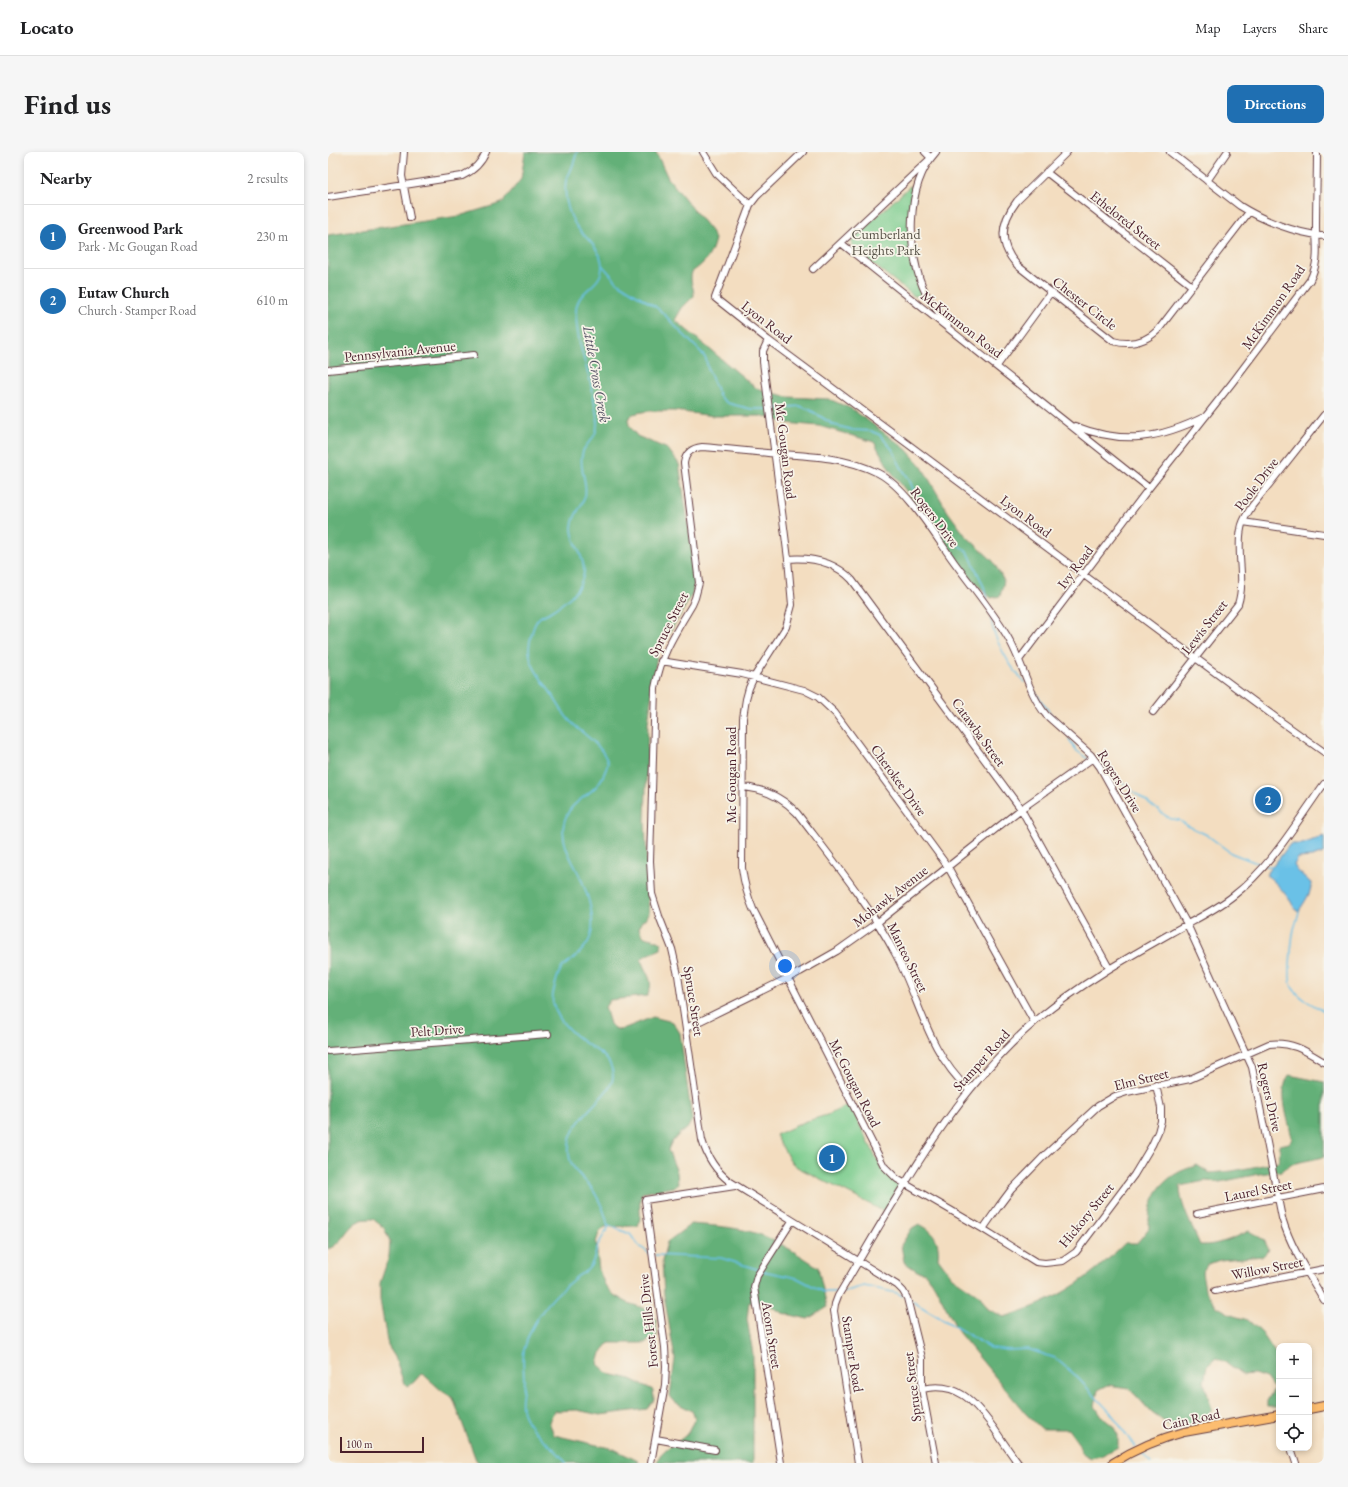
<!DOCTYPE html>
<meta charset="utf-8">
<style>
:root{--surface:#fff;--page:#f6f6f6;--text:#202124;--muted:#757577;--line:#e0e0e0;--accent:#1f6fb2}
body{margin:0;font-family:"EB Garamond",serif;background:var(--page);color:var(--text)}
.controls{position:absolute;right:12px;bottom:12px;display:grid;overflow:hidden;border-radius:8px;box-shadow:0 2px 6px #0003}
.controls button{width:36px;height:36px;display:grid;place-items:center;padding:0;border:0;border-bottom:1px solid var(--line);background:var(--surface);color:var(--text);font:20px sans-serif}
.scale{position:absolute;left:12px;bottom:10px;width:84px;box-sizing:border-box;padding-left:4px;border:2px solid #4a1f2b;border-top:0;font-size:11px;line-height:14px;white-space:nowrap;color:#4a1f2b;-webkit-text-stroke:3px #f7f3e8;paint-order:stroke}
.you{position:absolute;left:457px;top:814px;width:14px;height:14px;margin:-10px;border:3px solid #fff;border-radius:50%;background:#1a73e8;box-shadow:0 0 0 6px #1a73e833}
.badge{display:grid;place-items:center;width:26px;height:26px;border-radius:50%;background:var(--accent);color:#fff;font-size:13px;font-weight:700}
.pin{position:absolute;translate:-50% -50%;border:2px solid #fff;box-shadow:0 1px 4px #0006}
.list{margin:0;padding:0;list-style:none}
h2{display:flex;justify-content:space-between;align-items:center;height:52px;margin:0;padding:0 16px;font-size:17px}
h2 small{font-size:13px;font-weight:400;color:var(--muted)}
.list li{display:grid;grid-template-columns:26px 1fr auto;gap:12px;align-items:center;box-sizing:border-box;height:64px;padding:0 16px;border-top:1px solid var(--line)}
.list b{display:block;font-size:15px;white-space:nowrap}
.list p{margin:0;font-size:13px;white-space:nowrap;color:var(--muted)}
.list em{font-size:13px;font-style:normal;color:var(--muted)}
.icon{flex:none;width:22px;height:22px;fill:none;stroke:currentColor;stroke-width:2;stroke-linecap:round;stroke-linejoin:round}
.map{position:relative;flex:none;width:996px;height:1311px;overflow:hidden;border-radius:8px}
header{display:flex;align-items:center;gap:24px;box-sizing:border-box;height:56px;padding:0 20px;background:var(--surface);border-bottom:1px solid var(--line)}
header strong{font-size:19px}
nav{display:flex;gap:22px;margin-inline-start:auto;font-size:14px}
.intro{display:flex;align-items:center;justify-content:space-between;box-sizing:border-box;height:96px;padding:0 24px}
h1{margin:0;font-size:28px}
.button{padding:10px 18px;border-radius:8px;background:var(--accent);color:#fff;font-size:14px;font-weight:700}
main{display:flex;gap:24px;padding:0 24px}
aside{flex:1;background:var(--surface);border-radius:8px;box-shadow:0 2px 6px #0003}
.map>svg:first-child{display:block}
.green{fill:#7acc8d;stroke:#62765c}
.forest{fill:#63b078;stroke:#566852}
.water{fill:#6ac1e7;stroke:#5a7089}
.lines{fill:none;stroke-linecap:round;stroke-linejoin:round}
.stream{stroke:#6ac1e7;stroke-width:1.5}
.minor-casing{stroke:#633c41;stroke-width:8}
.major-casing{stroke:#633c41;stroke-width:10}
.minor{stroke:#fff;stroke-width:6}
.major{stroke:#fcbd6f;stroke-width:8}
.labels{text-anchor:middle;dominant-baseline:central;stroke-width:3.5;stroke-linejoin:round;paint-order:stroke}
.street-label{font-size:14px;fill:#4a1f2b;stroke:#f7f3e8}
.park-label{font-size:14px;fill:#585348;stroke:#f7f3e8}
.water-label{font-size:15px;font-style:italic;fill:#545063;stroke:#f7f3e8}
</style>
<header>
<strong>Locato</strong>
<nav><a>Map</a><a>Layers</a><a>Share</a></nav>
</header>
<div class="intro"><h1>Find us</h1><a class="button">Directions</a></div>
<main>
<aside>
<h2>Nearby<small>2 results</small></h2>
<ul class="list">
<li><span class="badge">1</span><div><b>Greenwood Park</b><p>Park · Mc Gougan Road</p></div><em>230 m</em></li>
<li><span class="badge">2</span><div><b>Eutaw Church</b><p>Church · Stamper Road</p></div><em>610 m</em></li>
</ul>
</aside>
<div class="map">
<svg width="996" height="1311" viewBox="0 0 996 1311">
<rect width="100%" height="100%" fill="#f7f3e8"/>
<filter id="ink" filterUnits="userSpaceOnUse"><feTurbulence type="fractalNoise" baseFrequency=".025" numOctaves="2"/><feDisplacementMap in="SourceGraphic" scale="8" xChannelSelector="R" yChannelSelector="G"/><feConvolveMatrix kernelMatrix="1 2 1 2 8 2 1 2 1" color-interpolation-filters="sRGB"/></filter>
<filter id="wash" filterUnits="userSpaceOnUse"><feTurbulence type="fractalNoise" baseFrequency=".012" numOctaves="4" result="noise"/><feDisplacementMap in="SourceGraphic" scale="16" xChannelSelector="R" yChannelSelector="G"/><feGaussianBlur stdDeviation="0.9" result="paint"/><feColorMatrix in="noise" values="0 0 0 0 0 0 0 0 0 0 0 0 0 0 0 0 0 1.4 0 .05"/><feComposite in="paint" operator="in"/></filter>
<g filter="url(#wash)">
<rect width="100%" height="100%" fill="#f3ddc0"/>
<path class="green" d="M582,34L584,35L588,40L582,77L594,140L590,144H586L528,99C524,95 522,90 526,85Z
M521,952L553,1015L561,1025L572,1034L557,1060L469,1015L462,1009L448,983L476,970L502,962Z"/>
<path class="forest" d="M197,0H328L340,26L383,79L387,87C383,104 378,110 364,120C361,130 366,134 366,144L354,156L347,168L428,236L460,245L501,247L524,257L578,297L594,315L620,360L637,383L665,409L676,429L672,444L663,446L643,427L618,391L562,318L546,290L491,274L458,271L435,264H386L346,259H319L305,262L300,267L301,273L309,284L340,297L351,312L368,422L364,443L329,502L320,571L317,670L321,761L318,767L314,769L311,776C316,791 323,783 333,791V797L317,804L313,807C317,822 328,828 319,844L282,848L277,855L282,872L286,876L292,878L325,865L345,870L352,881L364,968L359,977L352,981L343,991L340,998L349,1020L350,1033L345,1035L314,1041C309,1052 315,1063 310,1074L277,1075L271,1081L268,1090L271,1118L277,1133L286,1143L300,1151L318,1157L328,1168L329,1184L317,1191H281L273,1201L270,1212L281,1222L303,1227L325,1238L326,1248L319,1257L272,1263L249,1258L226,1259L221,1270L226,1283L286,1297L310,1309L311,1311H151L148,1308L125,1246L114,1239L96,1223L93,1222L85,1231L79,1235L76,1232L67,1205L60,1194L52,1148V1131L61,1104L62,1089L56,1076L45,1067C42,1067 36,1067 33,1068C18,1074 15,1092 0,1097V83L131,64L174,51L193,27Z
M961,923L996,930V1005L963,1012L954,1019L931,1022L892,1030L877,1029L852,1034C851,1051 865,1076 872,1093C888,1094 907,1086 921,1079L936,1088L941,1098L935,1104L892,1108L880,1112L874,1120L877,1138L888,1154L906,1164L920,1168L934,1181L951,1207V1255H939V1249L946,1237L938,1226L926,1222L915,1223L899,1211L888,1206L879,1214L876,1230L884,1258L876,1268L861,1273H841L824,1261L801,1236L780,1233L770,1238L767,1254L774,1265L785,1274L790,1283V1295L773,1304L763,1306L754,1301L750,1291L740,1277H714L698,1262L631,1181L607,1134L597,1121L589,1119L576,1110L573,1093L584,1076L591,1072C606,1079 612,1089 610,1106L624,1125L652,1144L660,1157L676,1165C727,1150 760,1128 797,1091H809L821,1076C820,1054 827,1035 846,1023C853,1018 862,1016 869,1013L881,1021L904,1019L951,1010L952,993L961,991L964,987C961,968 949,941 961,923Z
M363,1072C387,1074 413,1075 436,1084C455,1092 473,1104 490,1115L499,1155L480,1167L454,1161L438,1151L421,1150L419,1167L425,1202V1311H329C331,1297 349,1292 358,1283C362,1279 364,1271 367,1266L364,1259L347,1250L342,1244L347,1207L336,1143L334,1109L339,1090Z"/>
<path class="water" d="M996,684V701L984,705L970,706L966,713L969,718L983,731C984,741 976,750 971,759C965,757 965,752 961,747C954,738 947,729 938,723L962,692H974Z"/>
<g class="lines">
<path class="stream" d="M274,113L290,131L328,155L337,163L349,176L373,200L378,207L380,217L392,245L399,251L423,257H439
M443,257L472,254L482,258L506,273L525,278L543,279L552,283L564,297L573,315L581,327L589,347L605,374L637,398L642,404L656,435L659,451
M663,464C663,483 683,518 697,530
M707,540L727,568
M741,587L749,599L760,607
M777,618L838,664L843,667L851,668L860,674L879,683L903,701L934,713
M938,714L944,715L945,717
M971,759C970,765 968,771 966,777C964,788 959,827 964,835C971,846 985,853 996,859
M280,1073L302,1082L310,1093L322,1102
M327,1103L393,1106L432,1118
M435,1119L469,1126L496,1140H510
M515,1140L536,1134L569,1141L575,1144
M582,1148L663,1196L680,1198L700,1197L727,1206L746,1222L783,1261L807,1295
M812,1299L823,1311
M238,1311C226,1292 203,1283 195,1261C191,1250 196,1239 196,1228C196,1218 194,1208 196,1198C203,1169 223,1145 246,1127C250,1123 257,1121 261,1116C266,1111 267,1101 270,1094C272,1088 277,1082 280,1076C279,1064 270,1044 262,1034C254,1025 242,1016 241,1002C237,964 286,946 285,923C283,904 270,900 257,891C243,881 229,868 225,851C224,847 225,841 226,837C228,831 229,824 232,819C235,812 242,810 247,805C252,801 260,792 262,786C269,767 259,740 251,722C243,707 232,689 236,671C242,648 260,646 271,631C275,625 278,618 280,611C274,592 254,582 241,568C235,561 230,552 225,544C218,533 208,522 203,509C202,506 202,502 201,499C201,490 205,472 211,466C213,464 218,462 220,461C235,452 254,439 256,420C257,404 244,391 244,376C244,363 254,356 257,344C260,330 251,317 254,303C256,288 271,291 269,266C267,253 265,237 261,225C255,204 248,182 248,160C248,136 275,136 274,113C273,100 263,90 254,81C242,69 235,46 238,29C238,26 241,23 242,20C245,14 247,7 249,0"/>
</g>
</g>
<g filter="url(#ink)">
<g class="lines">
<defs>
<path id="minor" d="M76,0L74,24L82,66
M375,0L388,21L422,53
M475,0L429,44L422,53L387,146L440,188L951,568L996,600
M608,0C577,34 578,102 598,142C604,153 612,162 620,172
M739,0L689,49C672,71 670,93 690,114L785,189C803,194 818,190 831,177L921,60
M842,0L912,54C936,69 967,81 996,84
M718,20L864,134
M879,29L899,0
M0,45L134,24C145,19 153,12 158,0
M513,91L821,336
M485,117L603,6L597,0
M440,188L435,199V210L460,407L464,453L458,475L426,525L421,536L418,547L415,566L414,716C416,731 419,743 425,757L556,1014L569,1027L655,1077L708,1110L717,1111L735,1109L748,1100L806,1023L824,993L830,980L833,969V956L828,933
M669,214L723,140
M0,218L146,203
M747,274C795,293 832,287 878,264
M915,370L996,382
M460,407C484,405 507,410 524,428L693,657L781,816
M691,508L821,336L904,231L982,128C992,108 988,95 988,74C988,49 989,25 989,0
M333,509L414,522L476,538L490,545L507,561L620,715L706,870
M825,560L910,452C918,428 908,401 913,377C914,368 920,361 924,354L996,263
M415,635C436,637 454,645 469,661C504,707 541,752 568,803C593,851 599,898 641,938
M358,876L472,820L509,799L550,770L693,657L765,606
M0,899L220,882
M869,1062L996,1037
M655,1077L671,1054L683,1038L716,1004L770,954L787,944L799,940L862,927L941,892C963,889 978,899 996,910
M887,1139L996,1117
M594,1237C629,1229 646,1249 665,1275C673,1287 681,1299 690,1311
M328,1287L387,1298
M963,1296L968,1311
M323,1311L337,1233L338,1214L337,1195L317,1048L407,1034
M453,1311L426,1135L429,1124L464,1069
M530,1311L506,1159L507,1152L510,1144C569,1046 621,943 710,867C751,833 797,807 843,781C864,769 886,759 905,744C943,715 968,671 996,632
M608,1311L594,1237V1206L579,1146L575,1139L569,1133L401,1029C387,1018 379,1005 374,988L350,823L344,797L331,764L324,742L322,709L327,536C334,500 346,483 364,453L367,446L371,431L356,311C358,300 364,296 374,295C400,297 426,300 452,302C486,304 520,306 550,321C579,336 607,384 626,410C643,433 661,455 676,479C694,505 698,538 718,563L763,603L772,615L859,772L924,915L954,1066C963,1096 980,1121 996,1148"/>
<path id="major" d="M981,1257L996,1254
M785,1311C807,1297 830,1287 856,1280L951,1263"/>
</defs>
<use href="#minor" class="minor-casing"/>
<use href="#major" class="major-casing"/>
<use href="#minor" class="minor"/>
<use href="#major" class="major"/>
</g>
</g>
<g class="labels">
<g class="street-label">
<text transform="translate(798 68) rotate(38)">Ethelored Street</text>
<text transform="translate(757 151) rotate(38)">Chester Circle</text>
<text transform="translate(945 155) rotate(-55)">McKimmon Road</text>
<text transform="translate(439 170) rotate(38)">Lyon Road</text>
<text transform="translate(634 172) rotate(38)">McKimmon Road</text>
<text transform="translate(72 199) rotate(-6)">Pennsylvania Avenue</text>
<text transform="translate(458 299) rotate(83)">Mc Gougan Road</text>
<text transform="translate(928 332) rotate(-53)">Poole Drive</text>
<text transform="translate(698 364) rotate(37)">Lyon Road</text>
<text transform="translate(607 365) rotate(53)">Rogers Drive</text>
<text transform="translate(747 415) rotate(-53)">Ivy Road</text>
<text transform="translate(340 472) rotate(-63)">Spruce Street</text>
<text transform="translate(876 475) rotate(-52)">Lewis Street</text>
<text transform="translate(651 580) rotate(54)">Catawba Street</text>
<text transform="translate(403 623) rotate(-90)">Mc Gougan Road</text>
<text transform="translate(571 628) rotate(54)">Cherokee Drive</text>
<text transform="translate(792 629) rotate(58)">Rogers Drive</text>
<text transform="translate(562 744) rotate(-38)">Mohawk Avenue</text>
<text transform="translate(580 805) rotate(64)">Manteo Street</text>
<text transform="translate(366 849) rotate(81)">Spruce Street</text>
<text transform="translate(109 878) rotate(-4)">Pelt Drive</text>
<text transform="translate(653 908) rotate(-48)">Stamper Road</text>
<text transform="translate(813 927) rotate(-14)">Elm Street</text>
<text transform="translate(527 931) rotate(63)">Mc Gougan Road</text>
<text transform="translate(942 945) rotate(77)">Rogers Drive</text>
<text transform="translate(930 1038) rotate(-11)">Laurel Street</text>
<text transform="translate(758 1063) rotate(-51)">Hickory Street</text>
<text transform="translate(939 1116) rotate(-11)">Willow Street</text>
<text transform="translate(320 1169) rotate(-96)">Forest Hills Drive</text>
<text transform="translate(444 1183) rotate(81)">Acorn Street</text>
<text transform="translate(525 1202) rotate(81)">Stamper Road</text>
<text transform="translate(584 1235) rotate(-97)">Spruce Street</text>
<text transform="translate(863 1267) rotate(-12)">Cain Road</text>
</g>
<g class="park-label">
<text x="558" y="82">Cumberland<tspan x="558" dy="16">Heights Park</tspan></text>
</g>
<g class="water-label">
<text transform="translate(269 222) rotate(80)">Little Cross Creek</text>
</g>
</g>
</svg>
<div class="controls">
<button>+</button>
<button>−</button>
<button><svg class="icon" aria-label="locate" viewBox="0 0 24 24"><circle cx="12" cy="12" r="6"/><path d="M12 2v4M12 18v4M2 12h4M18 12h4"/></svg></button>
</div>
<div class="scale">100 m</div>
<div class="you"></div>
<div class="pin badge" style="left:504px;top:1006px">1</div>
<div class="pin badge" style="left:940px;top:648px">2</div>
</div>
</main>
